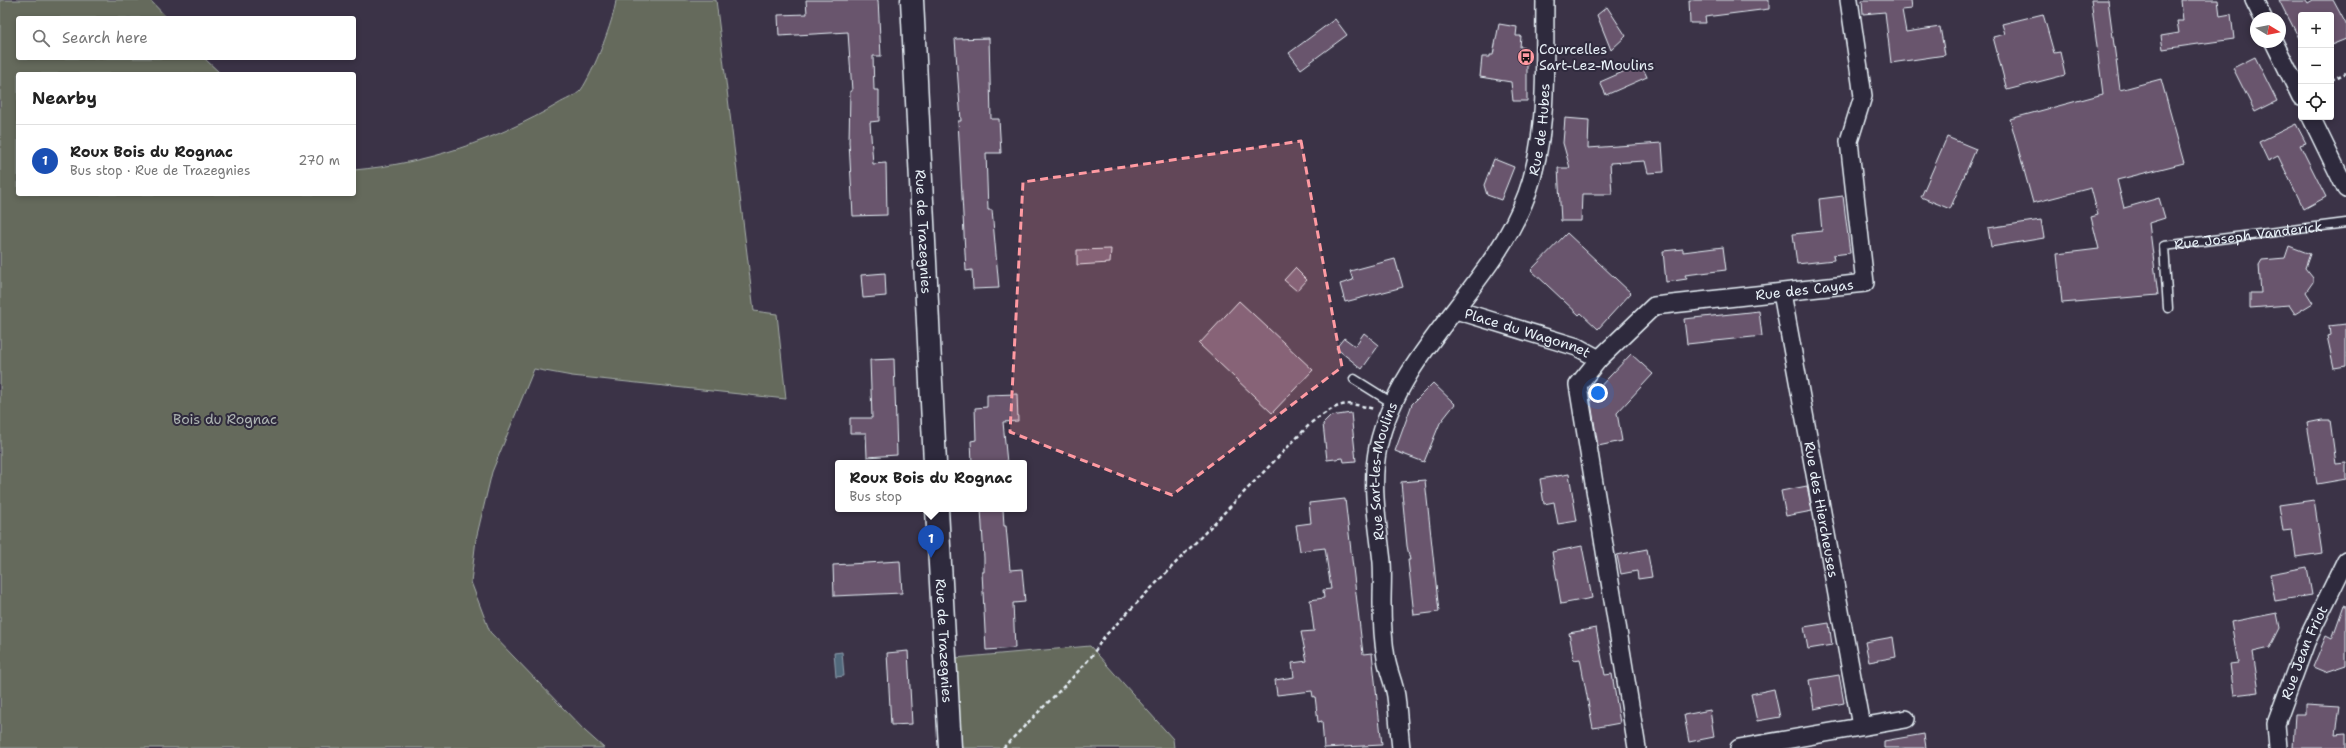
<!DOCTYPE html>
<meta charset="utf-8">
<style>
:root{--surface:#fff;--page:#f2f2f2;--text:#222;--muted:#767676;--line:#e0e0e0;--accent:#ea580c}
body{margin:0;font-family:"Shantell Sans",sans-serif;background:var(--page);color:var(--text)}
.controls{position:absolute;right:12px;top:12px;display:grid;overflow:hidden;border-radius:4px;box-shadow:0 2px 6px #0003}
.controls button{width:36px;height:36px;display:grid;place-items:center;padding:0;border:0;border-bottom:1px solid var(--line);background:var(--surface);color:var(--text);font:20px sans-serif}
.compass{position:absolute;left:2250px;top:12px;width:36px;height:36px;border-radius:50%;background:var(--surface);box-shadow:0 2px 6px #0003;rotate:100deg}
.you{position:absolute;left:1598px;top:393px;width:14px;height:14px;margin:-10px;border:3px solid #fff;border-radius:50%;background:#1a73e8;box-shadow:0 0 0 6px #1a73e833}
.badge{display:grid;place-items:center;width:26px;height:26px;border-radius:50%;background:var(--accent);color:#fff;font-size:13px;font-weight:700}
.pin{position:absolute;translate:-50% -33px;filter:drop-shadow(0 1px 2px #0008)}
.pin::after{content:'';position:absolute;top:21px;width:14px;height:12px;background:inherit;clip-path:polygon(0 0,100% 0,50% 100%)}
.popup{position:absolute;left:835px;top:460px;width:192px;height:52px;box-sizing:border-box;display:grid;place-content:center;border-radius:4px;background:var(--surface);filter:drop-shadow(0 1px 3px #0005);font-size:13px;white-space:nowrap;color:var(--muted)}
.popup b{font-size:15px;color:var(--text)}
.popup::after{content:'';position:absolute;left:50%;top:100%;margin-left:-8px;border:8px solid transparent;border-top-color:var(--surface)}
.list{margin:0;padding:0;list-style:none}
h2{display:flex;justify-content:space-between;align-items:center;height:52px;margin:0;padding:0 16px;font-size:17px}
h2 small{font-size:13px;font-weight:400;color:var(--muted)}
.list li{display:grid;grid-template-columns:26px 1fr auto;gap:12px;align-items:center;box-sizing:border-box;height:72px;padding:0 16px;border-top:1px solid var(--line)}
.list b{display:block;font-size:15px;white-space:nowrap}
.list p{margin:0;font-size:13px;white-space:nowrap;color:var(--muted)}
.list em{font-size:13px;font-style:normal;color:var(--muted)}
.icon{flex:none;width:22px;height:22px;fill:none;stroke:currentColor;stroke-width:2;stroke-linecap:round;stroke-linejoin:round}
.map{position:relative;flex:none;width:2346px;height:748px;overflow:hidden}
.search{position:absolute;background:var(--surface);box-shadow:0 2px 6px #0003;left:16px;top:16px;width:340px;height:44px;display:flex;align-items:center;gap:10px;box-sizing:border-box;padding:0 14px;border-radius:4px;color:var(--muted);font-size:15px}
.panel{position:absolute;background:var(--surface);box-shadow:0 2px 6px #0003;left:16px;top:72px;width:340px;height:124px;border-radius:4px}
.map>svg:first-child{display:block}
.green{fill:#656a5c;stroke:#a6aeaa}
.water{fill:#51697c;stroke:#8d9fae}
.building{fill:#69556d;stroke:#e8f1f8}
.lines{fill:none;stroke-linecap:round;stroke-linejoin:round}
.service-casing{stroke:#e8f1f8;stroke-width:11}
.minor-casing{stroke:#e8f1f8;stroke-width:20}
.secondary-casing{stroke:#e8f1f8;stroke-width:25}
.path{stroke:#e8f1f8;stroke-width:2.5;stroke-dasharray:4 3;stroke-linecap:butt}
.service{stroke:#2f2a3d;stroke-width:8}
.minor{stroke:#2f2a3d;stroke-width:17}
.secondary{stroke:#2f2a3d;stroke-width:22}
.marked{fill:#ff9aa2;fill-opacity:0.2;stroke:#ff9aa2;stroke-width:3;stroke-dasharray:8 5;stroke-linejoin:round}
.labels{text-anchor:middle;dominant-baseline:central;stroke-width:4;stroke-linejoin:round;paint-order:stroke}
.poi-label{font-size:14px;fill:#e8f1f8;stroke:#2f2a3d;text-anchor:start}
.street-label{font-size:14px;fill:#e8f1f8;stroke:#2f2a3d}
.park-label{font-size:14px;fill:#adb4b2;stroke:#2f2a3d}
</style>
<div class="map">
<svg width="2346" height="748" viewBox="0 0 2346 748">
<rect width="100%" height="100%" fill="#3b3347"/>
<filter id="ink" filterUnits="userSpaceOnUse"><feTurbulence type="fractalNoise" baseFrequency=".025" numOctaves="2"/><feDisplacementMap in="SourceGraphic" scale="8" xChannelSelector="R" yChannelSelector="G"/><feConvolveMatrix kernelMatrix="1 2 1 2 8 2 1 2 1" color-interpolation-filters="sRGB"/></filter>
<g filter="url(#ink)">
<path class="green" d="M0,0H150L167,18H18V58H204L221,74H18V194H354V170C424,164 497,140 558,104C564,100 576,96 581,90C593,73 614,20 616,0H716L754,311L777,314L786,399L572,376L534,369L492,472L476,539L471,582L490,632L585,731L604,748H0Z
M1090,646L1173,739L1174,748H960L955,658Z"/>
<path class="water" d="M842,652L844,676L836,677L834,653Z"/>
<path class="building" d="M806,0H878L881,56H873L874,90H879V121L870,122L873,164L886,163L887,215L853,216L849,142L850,91H852L848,32L779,36L778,15L807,14Z
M1689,0H1769V9L1705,17L1706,23H1690Z
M1862,0H1911L1912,9L1902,10L1906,32L1940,27L1945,55L1891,63L1885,12L1863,14Z
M2091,0H2108L2120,90L2161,79L2184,163L2117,180L2124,208L2159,198L2165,218L2149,223L2158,295L2062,303L2057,254L2099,249L2091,217L2098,215L2091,188L2033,203L2010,119L2103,94Z
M2181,0H2218L2220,16L2231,14L2234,39L2163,49L2161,36L2179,33L2177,21H2183Z
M2279,0H2306L2308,3L2313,0H2333L2346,24V39L2331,45V15H2301V42L2287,15H2285L2286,14Z
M1607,7L1626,36L1611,50L1597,15Z
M2043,14L2054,53L2060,52L2065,75L2007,90L1993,37L2005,34L2002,24Z
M1335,19L1347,35L1301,69L1289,53Z
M1499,24L1517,27L1516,36H1521L1520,47L1527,48V101H1513L1511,82L1480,77L1482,57H1490V55H1493Z
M989,38L991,119H999L1001,153H986L988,210H992L999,288L973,289L972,270L966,271L958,121H961L955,39Z
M2255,57L2277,101L2255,112L2233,68Z
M1641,64L1647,77L1606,95L1600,82Z
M1565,118L1589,120L1588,148L1662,143L1664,172L1648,173L1645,161L1610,163L1612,194H1582L1581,221H1561L1558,168H1570L1563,143Z
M2296,124L2306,143L2300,145L2326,197L2304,209L2278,156L2268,161L2259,142Z
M1947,137L1976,149L1950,209L1921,197Z
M1494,159L1514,167L1501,200L1487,195L1484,185Z
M1843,196L1850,253L1833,255L1834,260L1797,264L1793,234L1822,231L1819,199Z
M2041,220L2044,238L1991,247L1988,228Z
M1567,233L1631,293L1598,329L1581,313L1579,315L1531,270Z
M2289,246L2310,254L2305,268L2313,278V282L2306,292L2313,303L2295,314L2289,305L2250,308V293H2261L2259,265L2262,260L2285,258Z
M1723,247L1726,270L1685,275L1687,279L1666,282L1663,251L1683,249V252Z
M1111,249L1110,263L1077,265V250Z
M1395,259L1403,287L1345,302L1340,284L1353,280L1350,271Z
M1295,268L1307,280L1297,291L1284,280Z
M885,273L886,296L863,298L861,275Z
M1239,301L1313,370L1272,413L1199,344Z
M1759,311L1762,336L1687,344L1684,319Z
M2346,324V366L2334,368L2327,336L2330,335L2329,326Z
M1364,333L1379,345L1362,369L1336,348L1344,338L1355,346Z
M1631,354L1653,374L1617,413L1622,441L1598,446L1590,397Z
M894,359L897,455L867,457L866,433H850V418H872L870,360Z
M1433,383L1455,404L1440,423L1424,462L1395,451L1412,404Z
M1017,394L1018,421L1003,422L1007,463H972L971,441L976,440L975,408L987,407V395Z
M1351,413L1356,461L1344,462L1343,458L1327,460L1323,424L1331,416Z
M2322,420H2330L2336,464L2346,463V479L2317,484L2307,423Z
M1569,474L1577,521L1558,524L1554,502L1544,504L1540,479Z
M1425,480L1439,612L1414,615L1408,560H1410L1407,546L1401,482Z
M1807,486L1812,511L1786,516L1781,491Z
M1345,499L1363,654L1372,653L1382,745L1324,748L1322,721L1318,722L1315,696L1313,697L1312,691L1277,695L1275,680L1294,677L1292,663L1307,661L1301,632L1314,631L1310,600L1324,598L1323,590L1331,589L1325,548L1300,551L1296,525L1311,523L1309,503Z
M2314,500L2322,553L2296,557L2292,530L2283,531L2279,505Z
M981,509H1003L1004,526H1006L1010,570L1022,569L1025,602L1013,603L1015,648L986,650L982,572H984V558Z
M1582,546L1592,598L1561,604L1552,552Z
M1647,549L1652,577L1638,579L1637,571L1621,574L1617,555Z
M900,561L902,593L834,596L833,565Z
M2307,567L2312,595L2275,601L2270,574Z
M2344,605L2346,606V665L2325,672L2313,667L2326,636L2332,639Z
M2277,613L2280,628L2270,648L2253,652L2259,692L2234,695L2230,664L2238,663L2231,622Z
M1829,623L1832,645L1808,649L1804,627Z
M1596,628L1605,675L1612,674L1620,723L1593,728L1580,659L1574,660L1569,633Z
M1893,637L1896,657L1869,662L1865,642Z
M908,651L912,724L891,725L887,653Z
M1839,675L1844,703L1814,709L1809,680Z
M1774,689L1780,717L1757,721L1751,694Z
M2305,705L2340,707L2336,734L2346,733V748H2293L2295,714H2305Z
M1710,710L1714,737L1689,742L1684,715Z
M1924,734L1926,748H1884V741Z"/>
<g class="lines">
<defs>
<g id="service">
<path id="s1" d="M2168,308L2164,246L2346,223"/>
<path d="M1354,379L1394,404"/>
</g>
<g id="minor">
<path d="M2254,0L2263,18"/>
<path d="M2274,42L2301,97"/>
<path d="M2311,117L2346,189"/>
<path id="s2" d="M1782,293L1861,726"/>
<path id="s3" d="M1456,310L1577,347L1599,359"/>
<path id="s4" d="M1401,748C1399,731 1398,713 1396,696C1394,683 1388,671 1386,658C1383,640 1382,620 1382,602C1382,589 1383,575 1382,562C1378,524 1370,486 1378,447C1400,349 1493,287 1527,194C1549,132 1544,65 1545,0"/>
<path id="s5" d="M1637,748L1578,385L1599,359L1654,306L1865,283L1849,141L1863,96L1849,0"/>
<path d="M1739,748L1906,719"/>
<path id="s6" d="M2278,748L2276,724L2306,642L2346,560"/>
</g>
<g id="secondary">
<path id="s7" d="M912,0L935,463"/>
<path id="s8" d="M937,509L950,748"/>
</g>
</defs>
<use href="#service" class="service-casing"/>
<use href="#minor" class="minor-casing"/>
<use href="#secondary" class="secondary-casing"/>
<path class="path" d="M2331,80L2346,73
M1003,748L1073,677L1091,657L1104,637L1312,422C1339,404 1341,400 1374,409"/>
<use href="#service" class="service"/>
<use href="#minor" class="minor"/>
<use href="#secondary" class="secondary"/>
</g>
</g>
<path class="marked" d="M1301,141L1342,367L1172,495L1010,432L1023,182Z"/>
<defs>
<symbol id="bus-disc" viewBox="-11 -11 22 22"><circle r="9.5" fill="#ff9aa2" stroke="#2f2a3d"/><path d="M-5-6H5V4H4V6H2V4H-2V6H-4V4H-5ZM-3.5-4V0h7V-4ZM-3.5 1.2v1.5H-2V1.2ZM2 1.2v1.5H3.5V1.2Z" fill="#111"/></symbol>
</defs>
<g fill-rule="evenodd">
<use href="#bus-disc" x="1516" y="47" width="20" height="20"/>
</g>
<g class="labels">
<g class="poi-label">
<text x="1539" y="49">Courcelles<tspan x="1539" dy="16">Sart-Lez-Moulins</tspan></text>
</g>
<g class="street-label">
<text stroke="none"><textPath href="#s4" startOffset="665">Rue de Hubes</textPath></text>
<text stroke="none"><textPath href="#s7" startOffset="232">Rue de Trazegnies</textPath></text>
<text stroke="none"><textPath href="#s1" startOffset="147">Rue Joseph Vanderick</textPath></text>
<text stroke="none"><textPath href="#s5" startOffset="629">Rue des Cayas</textPath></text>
<text stroke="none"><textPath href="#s3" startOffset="75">Place du Wagonnet</textPath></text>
<text stroke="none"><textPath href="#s4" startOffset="280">Rue Sart-les-Moulins</textPath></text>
<text stroke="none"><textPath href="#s2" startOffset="220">Rue des Hiercheuses</textPath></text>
<text stroke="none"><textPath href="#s8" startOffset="132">Rue de Trazegnies</textPath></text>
<text stroke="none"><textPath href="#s6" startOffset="101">Rue Jean Friot</textPath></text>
</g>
<g class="park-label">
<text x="225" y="419">Bois du Rognac</text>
</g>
</g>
</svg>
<div class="controls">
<button>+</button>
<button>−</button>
<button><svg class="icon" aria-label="locate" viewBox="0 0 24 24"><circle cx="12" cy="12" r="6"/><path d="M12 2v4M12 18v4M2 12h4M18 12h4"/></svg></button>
</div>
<svg class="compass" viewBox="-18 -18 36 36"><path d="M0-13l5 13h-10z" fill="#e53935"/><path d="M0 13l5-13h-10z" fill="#767676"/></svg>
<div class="you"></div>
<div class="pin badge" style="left:931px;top:558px;background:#1a4fb4">1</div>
<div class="popup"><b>Roux Bois du Rognac</b>Bus stop</div>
<div class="search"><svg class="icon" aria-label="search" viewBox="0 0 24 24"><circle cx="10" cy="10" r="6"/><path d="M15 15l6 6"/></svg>Search here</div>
<section class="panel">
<h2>Nearby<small></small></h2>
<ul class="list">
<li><span class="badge" style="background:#1a4fb4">1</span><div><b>Roux Bois du Rognac</b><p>Bus stop · Rue de Trazegnies</p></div><em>270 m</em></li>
</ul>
</section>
</div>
